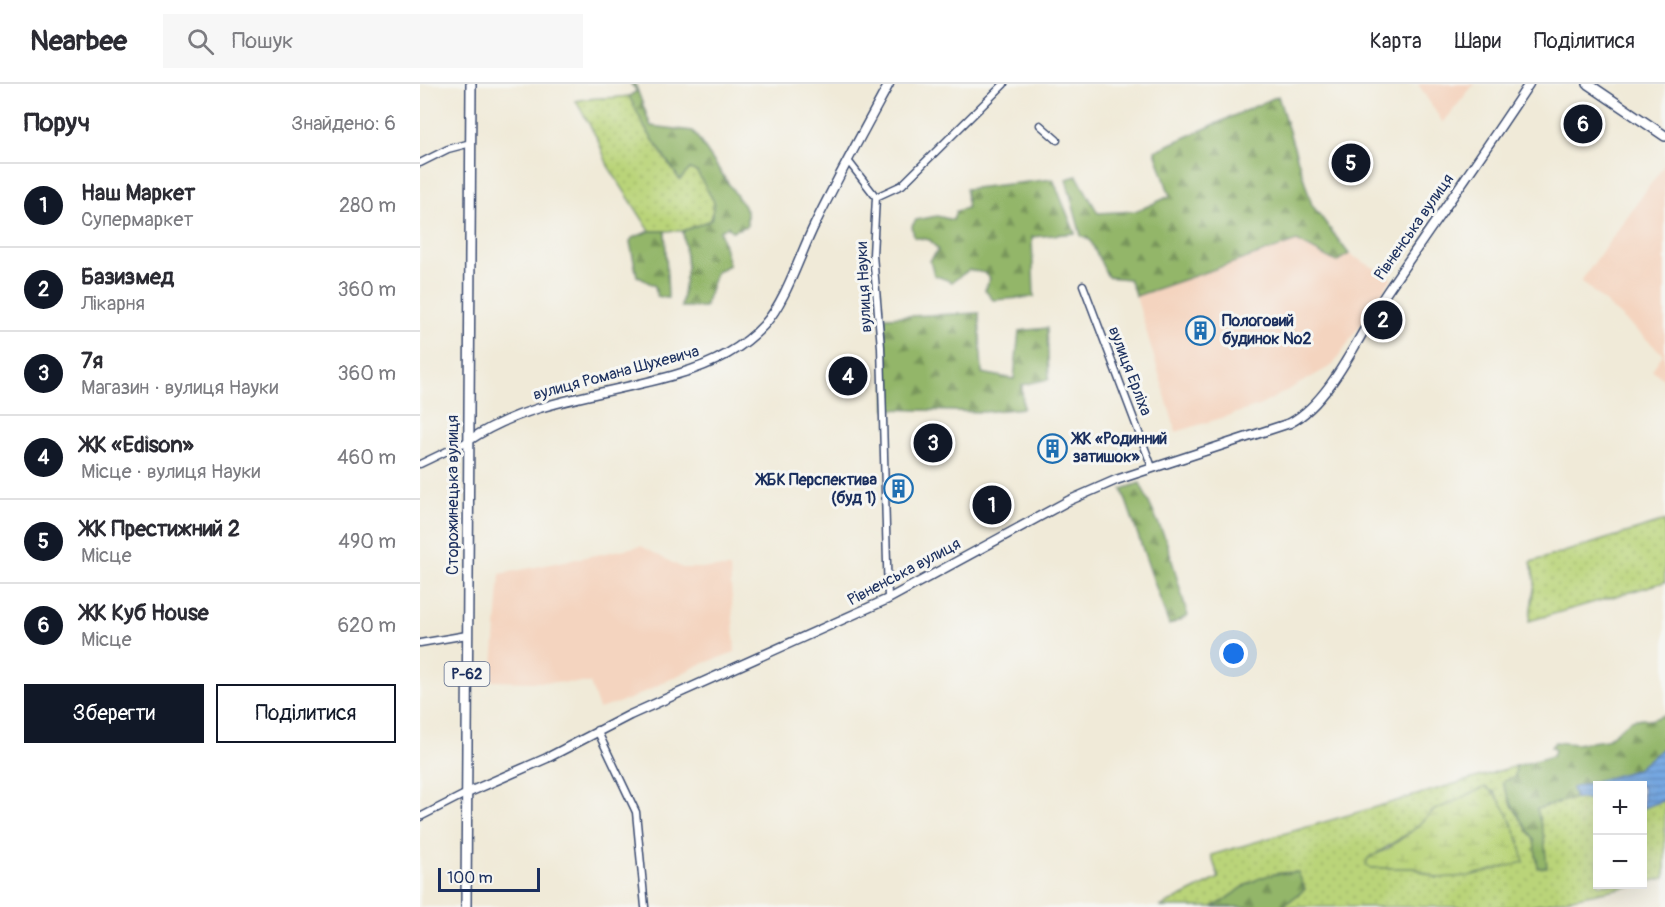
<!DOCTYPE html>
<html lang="uk">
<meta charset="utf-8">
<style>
:root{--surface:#fff;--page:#f7f7f7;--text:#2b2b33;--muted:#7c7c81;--line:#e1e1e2;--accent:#111827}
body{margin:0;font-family:Pangolin,sans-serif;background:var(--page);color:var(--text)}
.controls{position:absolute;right:18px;bottom:18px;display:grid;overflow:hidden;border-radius:0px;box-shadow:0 6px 24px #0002}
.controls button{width:54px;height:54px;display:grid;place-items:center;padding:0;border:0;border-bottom:2px solid var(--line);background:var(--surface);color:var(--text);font:30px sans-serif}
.scale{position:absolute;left:18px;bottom:15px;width:102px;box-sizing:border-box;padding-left:6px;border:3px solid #1b2f5e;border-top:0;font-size:16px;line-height:21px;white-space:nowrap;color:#1b2f5e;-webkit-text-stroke:4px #f6f6f2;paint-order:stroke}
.you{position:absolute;left:814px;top:570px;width:21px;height:21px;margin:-15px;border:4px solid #fff;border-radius:50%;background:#1a73e8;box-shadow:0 0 0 9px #1a73e833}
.badge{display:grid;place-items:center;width:39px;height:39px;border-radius:50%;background:var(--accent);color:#fff;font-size:20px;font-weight:700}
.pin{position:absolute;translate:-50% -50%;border:3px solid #fff;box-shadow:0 2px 6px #0006}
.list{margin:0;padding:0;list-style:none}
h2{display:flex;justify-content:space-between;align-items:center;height:78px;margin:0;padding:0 24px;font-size:26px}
h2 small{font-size:20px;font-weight:400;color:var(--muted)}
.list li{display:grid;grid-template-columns:39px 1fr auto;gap:18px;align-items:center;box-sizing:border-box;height:84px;padding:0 24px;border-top:2px solid var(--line)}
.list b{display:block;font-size:22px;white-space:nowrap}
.list p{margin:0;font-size:20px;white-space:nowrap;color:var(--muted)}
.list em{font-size:20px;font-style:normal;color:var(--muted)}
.actions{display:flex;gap:12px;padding:18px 24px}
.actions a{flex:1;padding:14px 0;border:2px solid var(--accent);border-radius:0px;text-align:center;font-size:21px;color:var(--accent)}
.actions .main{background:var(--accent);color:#fff}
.icon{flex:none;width:33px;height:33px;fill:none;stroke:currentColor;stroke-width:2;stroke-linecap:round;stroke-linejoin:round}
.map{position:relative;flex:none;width:1245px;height:823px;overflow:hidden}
header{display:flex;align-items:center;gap:36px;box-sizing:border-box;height:84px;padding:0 30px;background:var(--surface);border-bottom:2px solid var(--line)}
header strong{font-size:28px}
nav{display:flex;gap:33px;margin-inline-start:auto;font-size:21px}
.search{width:420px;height:54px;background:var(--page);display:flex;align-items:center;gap:15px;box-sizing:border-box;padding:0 21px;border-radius:0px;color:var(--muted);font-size:22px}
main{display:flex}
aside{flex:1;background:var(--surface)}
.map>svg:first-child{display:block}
.built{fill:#f4d4bf}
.grass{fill:url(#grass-dots);stroke:#6a826c;stroke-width:1.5;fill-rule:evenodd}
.forest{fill:url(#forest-firs);stroke:#577264;stroke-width:1.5}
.wetland{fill:url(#wetland-marsh);stroke:#6a826c;stroke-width:1.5}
.water{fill:url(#water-rules);stroke:#486ca0;stroke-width:1.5}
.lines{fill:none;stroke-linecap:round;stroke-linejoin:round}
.street-casing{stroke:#3b4b70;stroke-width:9}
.secondary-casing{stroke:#3b4b70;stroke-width:11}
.primary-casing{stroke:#3b4b70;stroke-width:12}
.street{stroke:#fff;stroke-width:6}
.secondary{stroke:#fff;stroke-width:8}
.primary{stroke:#fff;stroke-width:9}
.labels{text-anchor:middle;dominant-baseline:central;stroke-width:6;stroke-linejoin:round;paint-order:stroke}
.shield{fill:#f6f6f2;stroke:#5d6b8a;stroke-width:1.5}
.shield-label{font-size:15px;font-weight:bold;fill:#1b2f5e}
.street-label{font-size:16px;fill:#1b2f5e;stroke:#f6f6f2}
.poi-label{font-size:16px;font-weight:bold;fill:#1b2f5e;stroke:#f6f6f2;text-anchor:start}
</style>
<header>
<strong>Nearbee</strong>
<div class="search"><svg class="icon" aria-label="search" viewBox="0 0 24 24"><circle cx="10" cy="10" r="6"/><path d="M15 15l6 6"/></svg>Пошук</div>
<nav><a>Карта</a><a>Шари</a><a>Поділитися</a></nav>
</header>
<main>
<aside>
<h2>Поруч<small>Знайдено: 6</small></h2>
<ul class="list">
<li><span class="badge">1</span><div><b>Наш Маркет</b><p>Супермаркет</p></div><em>280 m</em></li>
<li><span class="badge">2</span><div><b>Базизмед</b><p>Лікарня</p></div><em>360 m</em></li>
<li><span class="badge">3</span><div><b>7я</b><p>Магазин · вулиця Науки</p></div><em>360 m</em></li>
<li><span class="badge">4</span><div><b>ЖК «Edison»</b><p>Місце · вулиця Науки</p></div><em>460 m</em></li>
<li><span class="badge">5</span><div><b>ЖК Престижний 2</b><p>Місце</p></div><em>490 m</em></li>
<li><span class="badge">6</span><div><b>ЖК Куб House</b><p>Місце</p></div><em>620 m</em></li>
</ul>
<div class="actions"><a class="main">Зберегти</a><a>Поділитися</a></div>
</aside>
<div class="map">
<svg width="1245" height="823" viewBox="0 0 1245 823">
<defs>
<pattern id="grass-dots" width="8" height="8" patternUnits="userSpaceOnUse" patternTransform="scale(1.5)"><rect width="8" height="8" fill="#bad479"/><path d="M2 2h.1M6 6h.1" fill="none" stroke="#9fb66b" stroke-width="1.8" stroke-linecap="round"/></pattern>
<pattern id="forest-firs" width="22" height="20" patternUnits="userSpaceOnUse" patternTransform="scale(1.5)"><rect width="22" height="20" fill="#93b669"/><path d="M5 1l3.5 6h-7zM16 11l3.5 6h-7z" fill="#77945a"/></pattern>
<pattern id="wetland-marsh" width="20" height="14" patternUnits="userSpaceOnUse" patternTransform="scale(1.5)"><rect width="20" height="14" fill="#bad479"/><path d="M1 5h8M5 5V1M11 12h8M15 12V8" fill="none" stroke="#9fb66b"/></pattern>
<pattern id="water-rules" width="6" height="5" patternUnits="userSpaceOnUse" patternTransform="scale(1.5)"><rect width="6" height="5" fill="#76a8e2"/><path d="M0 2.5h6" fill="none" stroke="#6089ba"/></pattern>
</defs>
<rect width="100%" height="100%" fill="#f6f6f2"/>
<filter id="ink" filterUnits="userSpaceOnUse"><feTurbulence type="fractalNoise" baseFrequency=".0167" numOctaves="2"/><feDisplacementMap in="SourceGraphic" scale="12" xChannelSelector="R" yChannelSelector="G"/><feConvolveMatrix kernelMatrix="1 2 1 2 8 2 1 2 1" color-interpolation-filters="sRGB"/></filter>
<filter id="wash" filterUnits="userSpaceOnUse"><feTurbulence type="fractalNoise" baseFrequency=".008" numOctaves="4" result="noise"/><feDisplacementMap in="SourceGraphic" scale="24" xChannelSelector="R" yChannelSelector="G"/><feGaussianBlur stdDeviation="1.35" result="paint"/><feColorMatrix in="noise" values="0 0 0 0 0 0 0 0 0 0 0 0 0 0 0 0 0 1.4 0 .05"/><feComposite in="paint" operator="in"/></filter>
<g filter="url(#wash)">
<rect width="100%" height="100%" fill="#f0ead8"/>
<path class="built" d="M998,0H1054L1023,39Z
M1245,80V296L1232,286L1243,270L1161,197Z
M877,156L916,178L929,170L972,194L913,281L839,322L756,348L716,212Z
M221,462L262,484H310L315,568L279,581L210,615L179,625L170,599L72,597L80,490Z"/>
<path class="grass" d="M209,12L225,44L259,95L270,85L277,88L294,118L291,136L263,147H230L188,82L178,56L156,17C174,12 191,15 209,12Z
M1245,437V498L1109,537L1115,498L1111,478Z
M1096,682L1095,693L1083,698L1092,721L1114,756L1118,784L1124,753L1116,725L1155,714L1177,716L1178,800L1216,801L1108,823H862L885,805L857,789L831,798L805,818L792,823H740L799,794L791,771ZM1074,707L1100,758L1017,794L994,784H951L957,769L992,747L1013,727Z
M1245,716V794L1223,799L1222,724Z"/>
<path class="forest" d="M211,0H215L231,42L273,47L327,127V142L312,147L308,142L300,147L309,181L296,188L285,223H261L267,183L263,147L291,136L294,118L277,88L270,85L260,96L225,44L209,12L217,7Z
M858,12L892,121L929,170L916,178L877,157L716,212L709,195L688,193L670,156L661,152L646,95L657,92L678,129L717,127L750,112L735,67Z
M633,95L655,149L612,153L614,213L573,216L565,206L570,194L565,189L549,186L532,198L514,191L510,177L518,166L510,156L494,153L492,142L496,136L517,132L533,136L536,127L547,124L546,105Z
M230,147H245L248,214L237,212L235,202L217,192L210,158L212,154Z
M559,229L562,289L594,295L599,247L627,244L629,295L602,301L603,324L564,328L466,325L465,233Z
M720,399L746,456L768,532L749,541L702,405Z
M1245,631V662L1216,686L1153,705L1155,714L1117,725L1124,753L1127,783L1118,784L1114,756L1092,721L1082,698L1095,693L1096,682L1133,672L1135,666L1131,663L1135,658L1156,660L1186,656L1211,636L1223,634L1230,636Z
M878,788L885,805L862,823H792C808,817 817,805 832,798C846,790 862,788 878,788Z"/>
<path class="wetland" d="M1065,703C1085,712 1100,757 1104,778L1049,792L1017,794L994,784H951L946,781L948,774L967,765L992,747L1013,727Z"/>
<path class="water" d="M1245,662V716L1223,724L1222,702H1178L1177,716L1155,714L1152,704L1216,686Z"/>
</g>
<g filter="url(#ink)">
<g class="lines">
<defs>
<path id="street" d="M620,41L637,56
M429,78L456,113L453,171L461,263L468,515
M0,79L28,65L51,59
M456,113L482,101L584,0
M663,201L732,383
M0,380L48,357
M0,559L47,551
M177,646L216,728L225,823
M0,733L47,709"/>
<path id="secondary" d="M48,357C110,315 188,311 258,290C290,281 321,266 344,241C366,217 380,170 395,140C418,93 444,46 469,0
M47,709L127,674L210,631L468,515L648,417L696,396L870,339C912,317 940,248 967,208C1014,139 1063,70 1109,0"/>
<path id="primary" d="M1168,0L1245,52
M46,823L51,0"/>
</defs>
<use href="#street" class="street-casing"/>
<use href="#secondary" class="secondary-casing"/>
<use href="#primary" class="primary-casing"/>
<use href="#street" class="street"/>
<use href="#secondary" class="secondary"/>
<use href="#primary" class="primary"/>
</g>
</g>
<defs>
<symbol id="building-ring" viewBox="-11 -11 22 22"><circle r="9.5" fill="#f6f6f2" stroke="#1f6fb2" stroke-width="1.5"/><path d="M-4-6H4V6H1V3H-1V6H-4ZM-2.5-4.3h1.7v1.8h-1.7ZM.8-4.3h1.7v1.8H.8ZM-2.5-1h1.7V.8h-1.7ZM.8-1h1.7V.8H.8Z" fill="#1f6fb2"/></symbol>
</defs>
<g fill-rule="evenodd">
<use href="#building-ring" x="764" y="230" width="33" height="33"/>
<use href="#building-ring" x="616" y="348" width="33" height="33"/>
<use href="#building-ring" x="462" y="388" width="33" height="33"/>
</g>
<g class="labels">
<rect class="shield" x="24.5" y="578" width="45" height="24" rx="4.5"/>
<g class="shield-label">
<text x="47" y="590">Р-62</text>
</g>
<g class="street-label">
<text transform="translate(994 143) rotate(-55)">Рівненська вулиця</text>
<text transform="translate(444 203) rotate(-93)">вулиця Науки</text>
<text transform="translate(710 287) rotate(69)">вулиця Ерліха</text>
<text transform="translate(196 289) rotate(-15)">вулиця Романа Шухевича</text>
<text transform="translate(33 411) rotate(-90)">Сторожинецька вулиця</text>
<text transform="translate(484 488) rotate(-28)">Рівненська вулиця</text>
</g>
<g class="poi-label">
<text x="802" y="237">Пологовий<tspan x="802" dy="18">будинок №2</tspan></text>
<text x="653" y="355">ЖК «Родинний<tspan x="653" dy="18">затишок»</tspan></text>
<text x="457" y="396" text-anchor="end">ЖБК Перспектива<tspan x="457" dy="18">(буд 1)</tspan></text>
</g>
</g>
</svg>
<div class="controls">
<button>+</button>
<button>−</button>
</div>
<div class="scale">100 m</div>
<div class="you"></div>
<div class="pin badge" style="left:572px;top:421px">1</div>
<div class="pin badge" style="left:963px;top:236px">2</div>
<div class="pin badge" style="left:513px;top:359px">3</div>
<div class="pin badge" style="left:428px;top:292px">4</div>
<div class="pin badge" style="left:931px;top:79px">5</div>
<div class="pin badge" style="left:1163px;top:40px">6</div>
</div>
</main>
